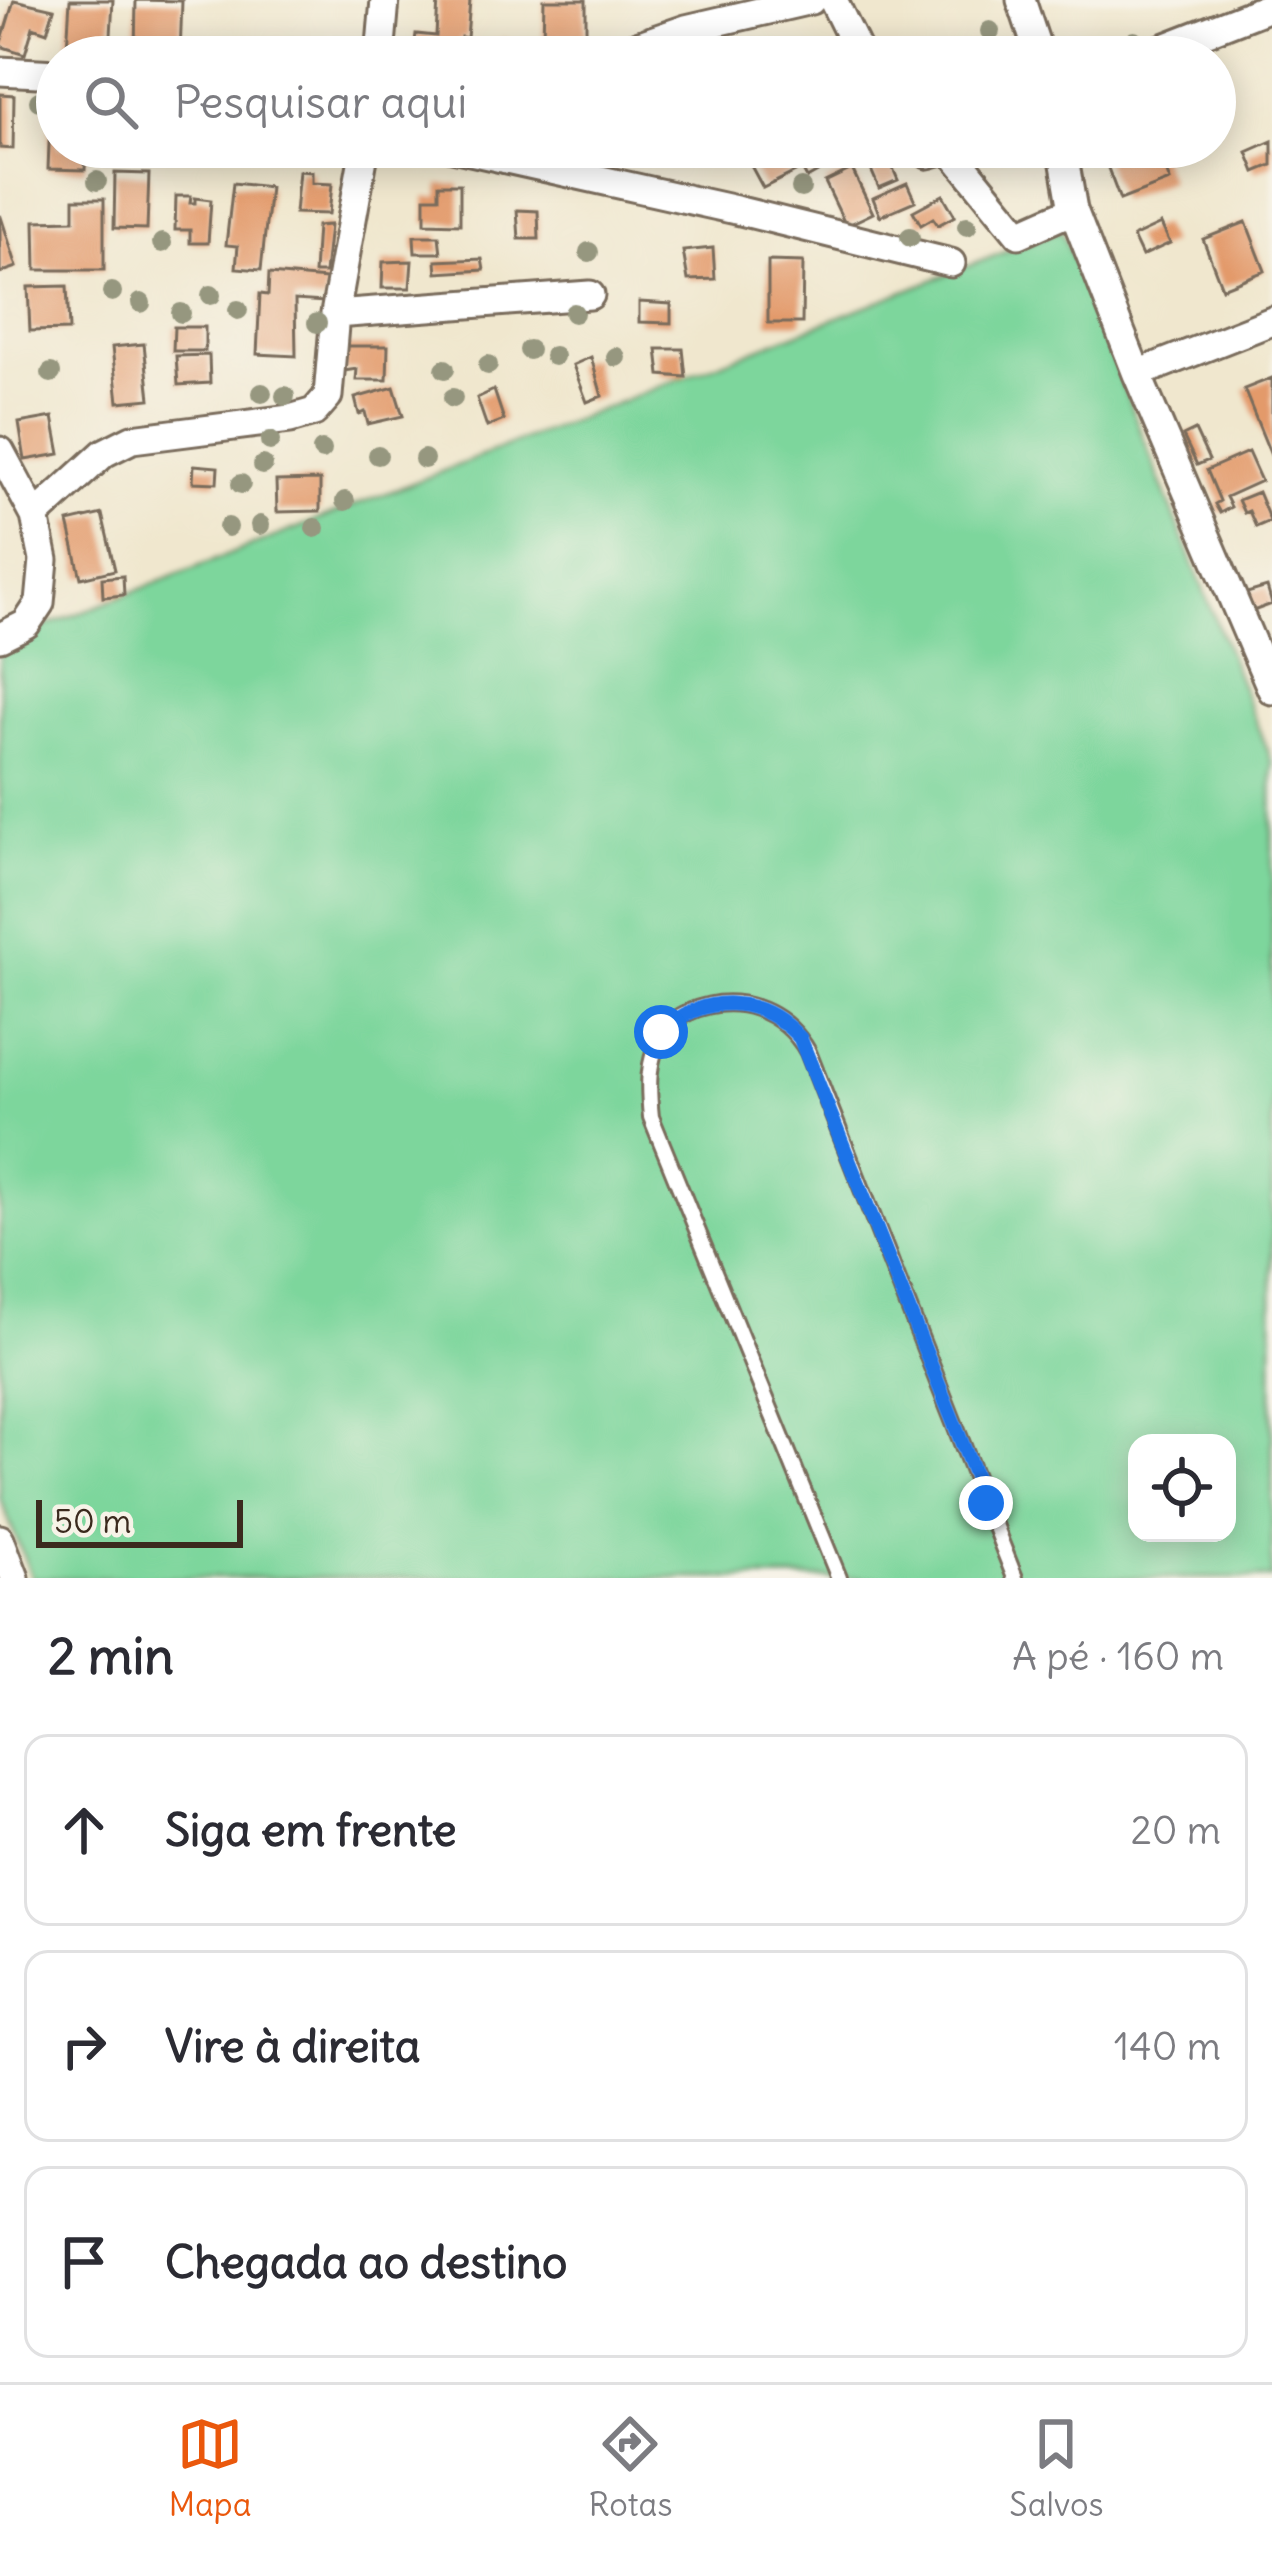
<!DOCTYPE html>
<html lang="pt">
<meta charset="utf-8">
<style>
:root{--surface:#fff;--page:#f7f7f7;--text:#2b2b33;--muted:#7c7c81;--line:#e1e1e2;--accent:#ea580c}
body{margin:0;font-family:Delius,sans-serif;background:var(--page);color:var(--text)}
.controls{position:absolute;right:36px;bottom:36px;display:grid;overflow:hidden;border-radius:24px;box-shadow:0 6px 30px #0003}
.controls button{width:108px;height:108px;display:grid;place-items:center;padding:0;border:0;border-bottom:3px solid var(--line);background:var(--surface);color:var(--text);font:60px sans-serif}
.scale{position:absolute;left:36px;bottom:30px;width:207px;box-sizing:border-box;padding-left:12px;border:6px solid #3b2a1e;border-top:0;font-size:33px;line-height:42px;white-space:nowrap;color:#3b2a1e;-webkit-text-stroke:9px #f7f3e8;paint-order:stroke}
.stop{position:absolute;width:36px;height:36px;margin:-27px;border:9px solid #1a73e8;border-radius:50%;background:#fff}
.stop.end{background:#1a73e8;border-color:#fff;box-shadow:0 3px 12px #0008}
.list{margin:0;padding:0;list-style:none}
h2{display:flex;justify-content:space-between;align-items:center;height:156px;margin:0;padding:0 48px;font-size:51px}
h2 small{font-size:39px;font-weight:400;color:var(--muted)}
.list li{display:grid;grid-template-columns:78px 1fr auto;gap:36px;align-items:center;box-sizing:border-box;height:192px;margin:0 24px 24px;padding:0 24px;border:3px solid var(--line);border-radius:24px}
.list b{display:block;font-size:45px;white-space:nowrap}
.list em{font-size:39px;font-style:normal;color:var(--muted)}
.icon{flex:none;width:66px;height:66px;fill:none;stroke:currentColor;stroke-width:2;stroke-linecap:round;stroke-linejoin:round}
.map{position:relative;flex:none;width:1272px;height:1578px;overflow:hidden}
.search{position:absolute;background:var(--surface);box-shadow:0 6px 30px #0003;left:36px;right:36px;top:36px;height:132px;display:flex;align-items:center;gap:30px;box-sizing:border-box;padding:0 42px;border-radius:66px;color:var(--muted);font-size:45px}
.sheet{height:804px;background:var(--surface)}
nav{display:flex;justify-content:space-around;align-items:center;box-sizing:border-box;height:168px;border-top:3px solid var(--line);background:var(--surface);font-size:33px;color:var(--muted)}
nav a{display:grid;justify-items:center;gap:6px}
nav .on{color:var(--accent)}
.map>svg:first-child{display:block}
.green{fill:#7dd69c;stroke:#5c805d;stroke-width:3;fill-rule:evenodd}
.building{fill:#e39a6a}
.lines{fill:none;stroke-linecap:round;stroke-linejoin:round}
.service-casing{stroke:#7a6c5c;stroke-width:20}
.minor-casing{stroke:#7a6c5c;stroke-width:33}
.service{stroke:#fff;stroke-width:14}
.minor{stroke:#fff;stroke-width:27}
.tree{fill:#96977f}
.route{stroke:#1a73e8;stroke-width:15}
</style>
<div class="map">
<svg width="1272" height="1578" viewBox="0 0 1272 1578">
<rect width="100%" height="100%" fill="#f7f3e8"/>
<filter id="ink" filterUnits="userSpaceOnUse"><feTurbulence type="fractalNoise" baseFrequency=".00833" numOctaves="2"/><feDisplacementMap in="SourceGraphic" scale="24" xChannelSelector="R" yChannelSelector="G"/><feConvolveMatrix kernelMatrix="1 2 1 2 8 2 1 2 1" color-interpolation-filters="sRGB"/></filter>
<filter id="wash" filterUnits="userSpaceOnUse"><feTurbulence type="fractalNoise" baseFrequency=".004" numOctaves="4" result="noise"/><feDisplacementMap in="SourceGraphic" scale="48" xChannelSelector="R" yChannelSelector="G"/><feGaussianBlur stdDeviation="2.7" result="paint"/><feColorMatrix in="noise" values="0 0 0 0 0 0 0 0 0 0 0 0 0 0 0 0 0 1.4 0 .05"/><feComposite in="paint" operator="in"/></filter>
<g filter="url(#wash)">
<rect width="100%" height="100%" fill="#f0e7ce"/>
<path class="green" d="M1061,230L1272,763V1578H32L0,1498V644ZM1137,1443H1227V1533H1137Z"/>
<g id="blocks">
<path class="building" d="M14,0L54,9L47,32L33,27L25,54L0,46Z
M70,0H113L110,53L67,50Z
M136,0L182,1L180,54L135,52Z
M438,0H470L467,38L461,37L459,57H413L416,34L436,36Z
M544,0H586V41H543Z
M506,38L510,53L486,57L482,45Z
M0,94L14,95L13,149L0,148Z
M50,120L57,121V147H86L85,170L48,169Z
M1272,141V165L1255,172L1247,152Z
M555,147H596L594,165L576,164V154H555Z
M750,147H782L795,172L763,188L743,151Z
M802,147H823L832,164L807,178L793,152Z
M1100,147H1157L1170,181L1120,200Z
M896,153L900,162L892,166L898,180L879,188L869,165Z
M852,169L873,213L846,226L825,182Z
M299,171L312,172V183L332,184L329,214L295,213Z
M115,173L149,174L147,229L114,228Z
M233,183L270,187L261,270L236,268L238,246L226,245Z
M907,183L915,201L880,216L873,198Z
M439,184H460V224L425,223V197H439Z
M943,195L955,216L938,225L933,218L921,225L913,211Z
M176,196H191L190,203H195V198L211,200L208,243H190V230H175Z
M74,199H104V270H36L35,221L74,220Z
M517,210L538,211L539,239H519Z
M1,217L17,267L0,273V218Z
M1246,222L1265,271L1222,288L1203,239Z
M1161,224L1170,243L1142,256L1133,237Z
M330,225L325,273H314L317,226Z
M414,236H439L441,253H415Z
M713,248L715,279L688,280L683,251Z
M482,259L484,270L437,273L436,261Z
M412,261L410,288H382L383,262Z
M768,261L803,262L802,323H768Z
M269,274L327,279L324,302L295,300L296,356L257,354L260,294L268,295Z
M67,286L69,330L30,331L28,287Z
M639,302L671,304V323L639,322Z
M174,327H205V351H173Z
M144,344L150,399L118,402L112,347Z
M344,346H388L387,380H356L357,369L344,371Z
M657,349H683L686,377L660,375Z
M209,355L210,383L178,385L176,356Z
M591,357L602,396L587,402L573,365Z
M1272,378V458L1244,389Z
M394,387L403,416L368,424L365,412L359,414L355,398Z
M494,390L504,420L487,427L477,398Z
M53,417L60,454L25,460L19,423Z
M1195,430L1209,460L1197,465L1183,436Z
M1248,452L1261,481L1226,497L1231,507L1220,513L1215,504L1220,501L1207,470Z
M194,465L218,467L217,483L193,482Z
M320,480V511L277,512L276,481Z
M1258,492L1270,521L1256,527L1249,511L1244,513L1238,500Z
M102,514L115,570L81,578L68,522Z
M123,576L124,595L103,597L102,578Z
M1267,587L1272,604L1253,611L1247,593Z"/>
</g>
</g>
<g filter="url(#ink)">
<use href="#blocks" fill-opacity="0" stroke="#7a6c5c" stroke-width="3"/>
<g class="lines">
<defs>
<path id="service" d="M839,1578L651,1117C648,1087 647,1062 661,1035C666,1025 678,1016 689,1012C735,992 783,1008 808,1052L1015,1578"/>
<path id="minor" d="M833,0L861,57
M1021,0L1040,57
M380,57L385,0
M605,57L686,29L811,0
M1141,57L1272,6
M0,71L57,74
M452,147L736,210L951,263
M922,147L928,154L949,148L1019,234L1073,210
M1062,147L1073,210L1137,374L1272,690
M335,314L590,295
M1137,374L1272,321
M0,451L35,516L44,560L40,603L26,624L0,637
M35,516L104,453L132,439L290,419L314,412L328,396L335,314L365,147
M0,1539L15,1578"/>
</defs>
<use href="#service" class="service-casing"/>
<use href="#minor" class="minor-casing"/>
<use href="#service" class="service"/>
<use href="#minor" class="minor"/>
</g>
<g class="tree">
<circle cx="990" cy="31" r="10"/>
<circle cx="1134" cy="41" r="10"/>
<circle cx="39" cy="101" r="10"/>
<circle cx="97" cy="181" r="10"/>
<circle cx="801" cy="188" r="10"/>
<circle cx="967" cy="226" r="10"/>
<circle cx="910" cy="237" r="10"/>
<circle cx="162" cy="243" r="10"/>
<circle cx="589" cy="252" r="10"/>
<circle cx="112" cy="292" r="10"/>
<circle cx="211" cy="295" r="10"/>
<circle cx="141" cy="303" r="10"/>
<circle cx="238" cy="310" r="10"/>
<circle cx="181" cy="313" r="10"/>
<circle cx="574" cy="313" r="10"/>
<circle cx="317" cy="323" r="10"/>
<circle cx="529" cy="350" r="10"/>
<circle cx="554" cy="356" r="10"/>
<circle cx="616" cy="357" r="10"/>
<circle cx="488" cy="365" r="10"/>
<circle cx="445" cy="369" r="10"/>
<circle cx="51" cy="373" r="10"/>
<circle cx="262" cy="393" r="10"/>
<circle cx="285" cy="396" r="10"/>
<circle cx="453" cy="398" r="10"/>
<circle cx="270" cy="441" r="10"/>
<circle cx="322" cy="450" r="10"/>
<circle cx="378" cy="455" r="10"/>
<circle cx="424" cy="459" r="10"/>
<circle cx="263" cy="465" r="10"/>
<circle cx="241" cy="484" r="10"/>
<circle cx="345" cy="501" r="10"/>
<circle cx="260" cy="525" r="10"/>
<circle cx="228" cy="527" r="10"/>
<circle cx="315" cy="528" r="10"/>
</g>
</g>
<g class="lines" filter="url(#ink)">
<path class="route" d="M661,1032C704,993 760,994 800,1038L986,1503"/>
</g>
</svg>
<div class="controls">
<button><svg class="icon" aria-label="locate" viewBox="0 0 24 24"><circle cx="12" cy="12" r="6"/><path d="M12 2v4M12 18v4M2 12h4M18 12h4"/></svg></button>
</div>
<div class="scale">50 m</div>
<div class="stop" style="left:661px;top:1032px"></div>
<div class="stop end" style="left:986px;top:1503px"></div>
<div class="search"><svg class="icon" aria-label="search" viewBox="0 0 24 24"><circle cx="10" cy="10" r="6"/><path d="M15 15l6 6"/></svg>Pesquisar aqui</div>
</div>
<section class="sheet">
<h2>2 min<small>A pé · 160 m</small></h2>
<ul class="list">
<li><svg class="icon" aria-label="ahead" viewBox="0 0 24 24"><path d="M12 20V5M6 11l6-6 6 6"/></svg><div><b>Siga em frente</b></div><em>20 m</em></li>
<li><svg class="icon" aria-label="right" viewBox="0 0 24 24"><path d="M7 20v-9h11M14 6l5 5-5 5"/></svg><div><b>Vire à direita</b></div><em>140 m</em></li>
<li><svg class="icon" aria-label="arrive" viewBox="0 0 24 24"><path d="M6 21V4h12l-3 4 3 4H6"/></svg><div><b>Chegada ao destino</b></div></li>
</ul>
</section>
<nav>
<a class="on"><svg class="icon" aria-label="map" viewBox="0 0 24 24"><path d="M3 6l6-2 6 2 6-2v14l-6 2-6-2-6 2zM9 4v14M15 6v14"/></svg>Mapa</a>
<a><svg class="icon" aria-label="directions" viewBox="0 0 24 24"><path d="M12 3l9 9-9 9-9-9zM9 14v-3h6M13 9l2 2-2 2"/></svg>Rotas</a>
<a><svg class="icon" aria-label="saved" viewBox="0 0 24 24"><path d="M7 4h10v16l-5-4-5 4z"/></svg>Salvos</a>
</nav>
